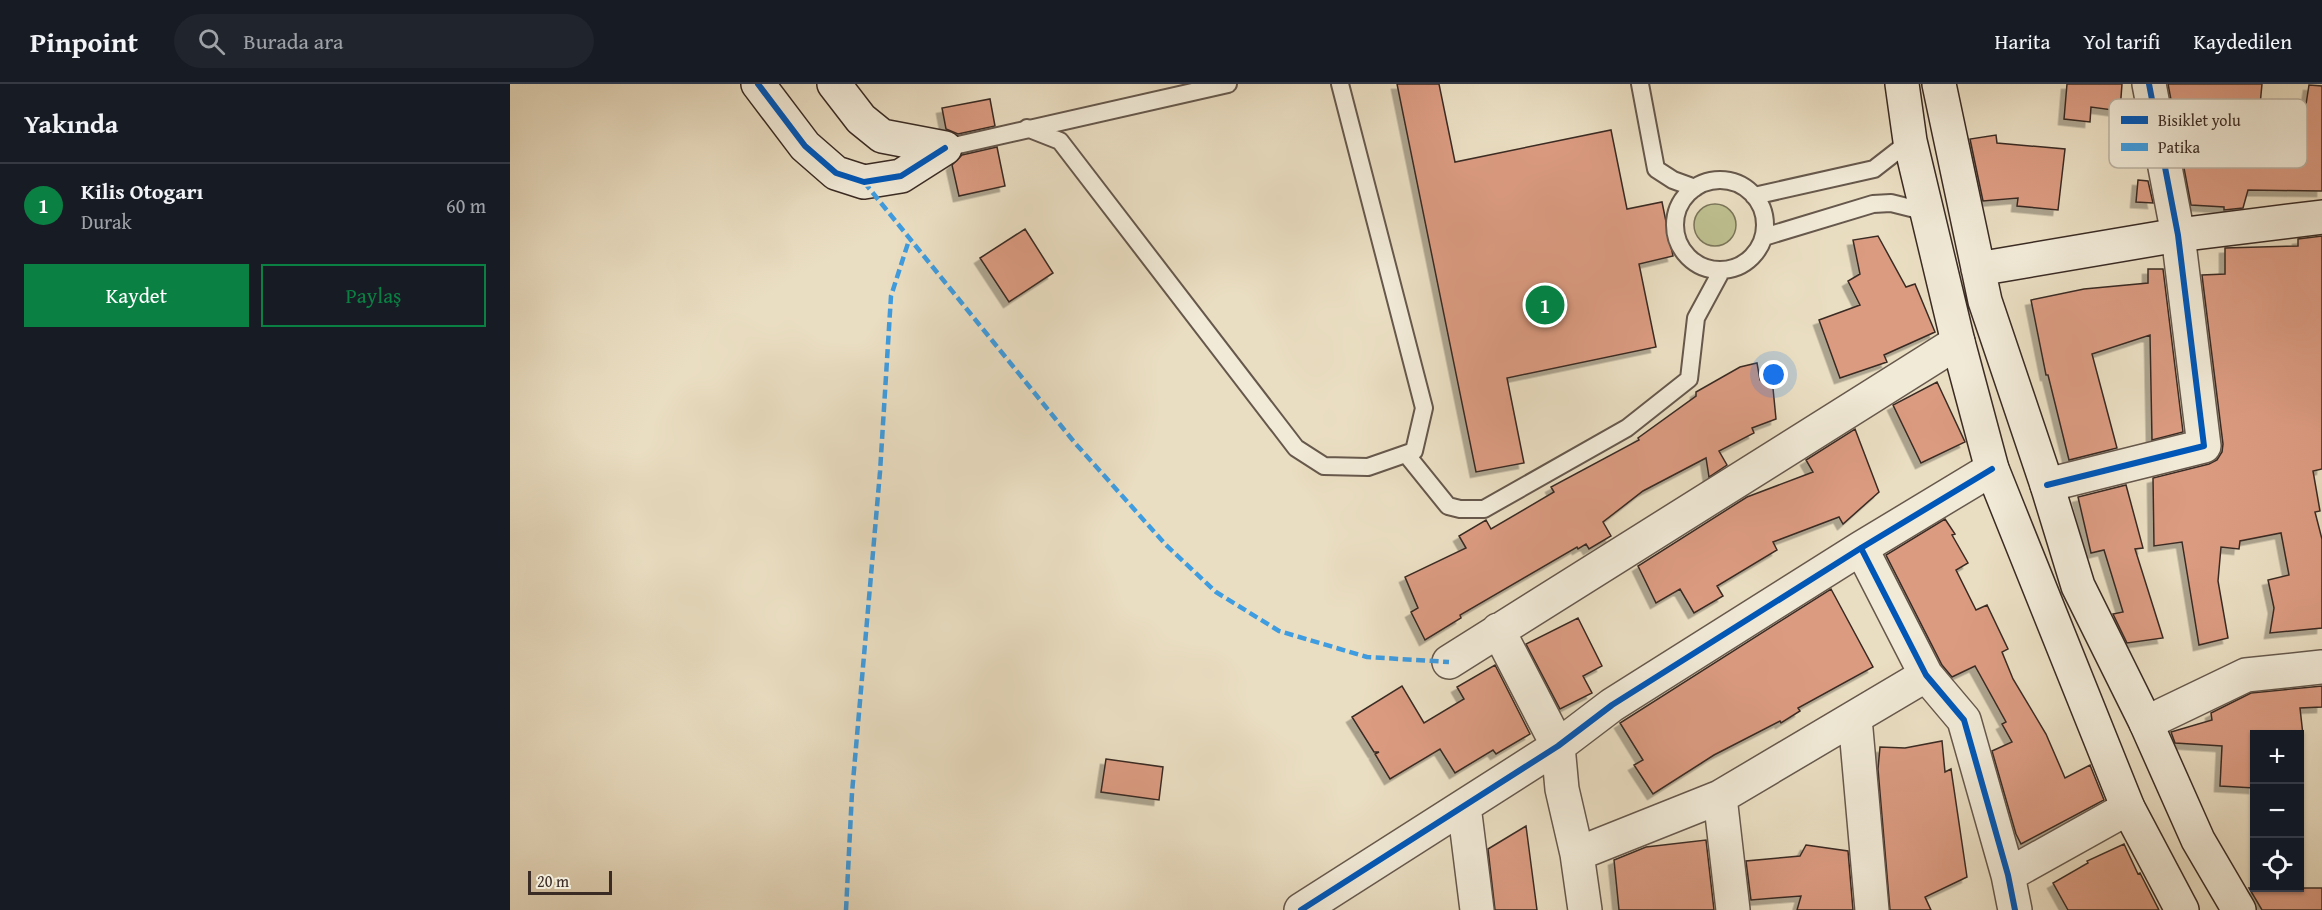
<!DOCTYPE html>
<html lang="tr">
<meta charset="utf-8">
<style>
:root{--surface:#171b24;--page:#20242c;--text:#f1f3f6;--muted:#9ea1a6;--line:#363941;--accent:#0b8043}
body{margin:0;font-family:"Gentium Book Plus",serif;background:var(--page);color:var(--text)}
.controls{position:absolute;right:18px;bottom:18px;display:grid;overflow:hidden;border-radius:0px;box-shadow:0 2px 4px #0004}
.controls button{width:54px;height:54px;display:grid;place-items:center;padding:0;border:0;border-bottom:2px solid var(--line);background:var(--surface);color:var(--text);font:30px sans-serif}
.scale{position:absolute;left:18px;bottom:15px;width:84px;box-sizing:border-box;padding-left:6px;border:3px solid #3a2b24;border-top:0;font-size:16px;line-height:21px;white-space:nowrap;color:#3a2b24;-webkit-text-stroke:4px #f1ead7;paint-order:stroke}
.you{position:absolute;left:1264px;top:291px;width:21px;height:21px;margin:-15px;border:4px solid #fff;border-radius:50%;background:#1a73e8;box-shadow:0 0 0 9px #1a73e833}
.badge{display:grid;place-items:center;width:39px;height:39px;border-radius:50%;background:var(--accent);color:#fff;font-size:20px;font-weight:700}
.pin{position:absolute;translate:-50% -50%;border:3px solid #fff;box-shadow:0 2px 6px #0006}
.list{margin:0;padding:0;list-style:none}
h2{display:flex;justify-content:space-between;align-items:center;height:78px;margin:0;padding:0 24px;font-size:26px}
h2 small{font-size:20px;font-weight:400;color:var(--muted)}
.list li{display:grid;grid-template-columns:39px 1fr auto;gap:18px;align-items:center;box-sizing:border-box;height:84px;padding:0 24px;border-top:2px solid var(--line)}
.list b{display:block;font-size:22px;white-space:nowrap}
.list p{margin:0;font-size:20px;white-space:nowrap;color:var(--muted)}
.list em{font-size:20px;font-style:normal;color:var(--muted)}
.actions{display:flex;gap:12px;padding:18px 24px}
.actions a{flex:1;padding:14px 0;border:2px solid var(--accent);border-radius:0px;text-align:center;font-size:21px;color:var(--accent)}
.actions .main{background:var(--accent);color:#fff}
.icon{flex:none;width:33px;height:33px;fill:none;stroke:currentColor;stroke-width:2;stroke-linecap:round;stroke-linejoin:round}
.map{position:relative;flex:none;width:1812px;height:826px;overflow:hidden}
header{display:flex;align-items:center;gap:36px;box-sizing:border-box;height:84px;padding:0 30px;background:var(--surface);border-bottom:2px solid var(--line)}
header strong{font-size:28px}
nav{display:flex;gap:33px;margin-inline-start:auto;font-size:21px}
.search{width:420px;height:54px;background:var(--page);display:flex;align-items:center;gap:15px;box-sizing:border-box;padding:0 21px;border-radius:33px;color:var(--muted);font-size:22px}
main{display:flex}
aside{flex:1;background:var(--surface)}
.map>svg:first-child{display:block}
.green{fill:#bdbf8f;stroke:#7c755a;stroke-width:1.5}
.building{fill:#db9b81;stroke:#3a2b24;stroke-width:1.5;filter:url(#shadow)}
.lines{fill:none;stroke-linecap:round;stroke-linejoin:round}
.lane-casing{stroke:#66584c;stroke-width:20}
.street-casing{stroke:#66584c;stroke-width:36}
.secondary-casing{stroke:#3a2b24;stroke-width:36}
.lane{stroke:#f1ead7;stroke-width:16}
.street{stroke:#f1ead7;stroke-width:33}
.secondary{stroke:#f1ead7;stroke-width:33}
.quiet{stroke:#3e9ce0;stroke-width:4.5;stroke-dasharray:9 4.5;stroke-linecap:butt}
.cycleway-casing{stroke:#f1ead7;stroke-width:10}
.cycleway{stroke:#0057b8;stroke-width:6}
.key{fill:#f1ead7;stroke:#bab1a1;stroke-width:1.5}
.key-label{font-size:16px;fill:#3a2b24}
</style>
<header>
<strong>Pinpoint</strong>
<div class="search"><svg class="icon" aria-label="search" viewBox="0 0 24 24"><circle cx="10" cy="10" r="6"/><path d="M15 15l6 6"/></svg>Burada ara</div>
<nav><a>Harita</a><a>Yol tarifi</a><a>Kaydedilen</a></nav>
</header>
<main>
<aside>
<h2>Yakında<small></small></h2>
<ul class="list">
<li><span class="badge">1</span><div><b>Kilis Otogarı</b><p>Durak</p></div><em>60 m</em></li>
</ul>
<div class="actions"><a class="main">Kaydet</a><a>Paylaş</a></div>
</aside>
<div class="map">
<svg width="1812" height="826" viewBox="0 0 1812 826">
<defs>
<filter id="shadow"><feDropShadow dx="-5.5" dy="5.5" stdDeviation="0" flood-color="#0004"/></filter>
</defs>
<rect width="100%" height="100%" fill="#eadec2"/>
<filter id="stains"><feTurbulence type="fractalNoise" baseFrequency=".00333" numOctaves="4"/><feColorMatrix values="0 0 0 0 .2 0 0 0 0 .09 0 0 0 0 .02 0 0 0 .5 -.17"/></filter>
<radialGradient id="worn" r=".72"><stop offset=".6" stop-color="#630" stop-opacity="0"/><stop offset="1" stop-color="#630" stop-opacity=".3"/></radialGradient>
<path class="green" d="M1184 141a21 21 0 1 1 42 0a21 21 0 1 1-42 0Z"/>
<path class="building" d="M887,0H929L945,78L1101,46L1117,125L1152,118L1163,172L1129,180L1146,263L997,294L1014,379L966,388Z
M1557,0H1612L1610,27L1581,23L1580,38L1554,35Z
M1658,0H1752L1747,53L1790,59L1799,1L1812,2V107L1738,106L1733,124L1714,126V123L1681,121Z
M480,15L485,42L448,50L436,45L432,24Z
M1486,51L1487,59L1555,65L1548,126L1507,122L1508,114L1473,117L1460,55Z
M487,63L495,102L449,112L442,81L452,71Z
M1628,96L1638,97L1643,119L1626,118Z
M515,145L543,189L499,218L470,174Z
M1368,152L1396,203L1405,200L1425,248L1374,271L1377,278L1330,294L1309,236L1350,221L1338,197L1350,190L1343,156Z
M1812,152V385L1803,387L1810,427L1805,428L1812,455V544L1760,549L1764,524L1758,496L1779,491L1771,449L1730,457L1729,465L1711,463L1708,497L1718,554L1689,561L1672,458L1644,462L1643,394L1699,380L1707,376L1712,368L1713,360L1692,191L1715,190V164L1788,162V155Z
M1638,185H1653L1673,348L1642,356L1640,251L1582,270L1607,364L1559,376L1538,291H1536L1521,216L1574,205L1638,199Z
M1247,279L1250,296L1262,294L1266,335L1242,344L1244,349L1209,367L1217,381L1199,393L1196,374L1133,407L1093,438L1101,452L1079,465L1076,460L1068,465L1067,463L950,531L951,534L915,556L901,528L908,524L895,493L956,464L949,452L976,436L981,445L1044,408L1041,403L1129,356L1128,354L1186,312V308L1230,283Z
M1427,298L1455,358L1411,379L1383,321Z
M1345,345L1369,408L1333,440L1329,433L1263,458L1267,466L1207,502L1213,512L1184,529L1170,505L1146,519L1128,482L1237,413L1303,388L1296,376Z
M1616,401L1633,464L1625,465L1653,554L1617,559L1603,530L1613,528L1594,466L1581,469L1568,413Z
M1435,435L1445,450L1442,451L1458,479L1446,486L1466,526L1477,521L1498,565L1492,568L1503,595L1536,650L1555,694L1580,681L1594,716L1511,760L1506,750L1482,667L1502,658L1492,640L1496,638L1465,582L1442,593L1432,581L1376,471Z
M1321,505L1363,583L1288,624L1290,627L1271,639L1270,637L1204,671L1143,710L1124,681L1133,676L1110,639Z
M1068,534L1092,582L1073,592L1082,609L1050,625L1016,560Z
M985,581L1020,650L986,670L983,666L945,689L930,665L880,695L865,670L869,668H864L842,633L892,602L914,639L954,615L947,603Z
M1812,602V623L1790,624L1793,651H1744V704L1710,702L1712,662L1665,659L1661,648L1702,636L1701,629L1741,609Z
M1432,657L1435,688L1441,685L1457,793L1415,813L1421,826H1380L1368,685L1370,663L1395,664Z
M596,675L653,683L649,716L591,708Z
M1016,742L1027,826H985L978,765Z
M1196,756L1204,826H1109L1104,776L1136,763Z
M1614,760L1628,790L1630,789L1649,826H1558L1543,799L1578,779L1577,777Z
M1296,761L1338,767L1343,826H1287L1291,812L1241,816L1236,777L1290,772Z
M1739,804H1812V826H1752Z"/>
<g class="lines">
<defs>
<path id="lane" d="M1130,0L1146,85L1163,96L1185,104
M517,44L550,57L786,364L814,382L858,383L904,367L914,324L830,0
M435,64L718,0
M1165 141a45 45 0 1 1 90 0a45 45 0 1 1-90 0Z
M1244,112L1364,85L1400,57
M1254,153L1363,120L1381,119L1417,128
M896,370L938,422L950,425H974L1117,344L1179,295L1186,234L1212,186"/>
<path id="street" d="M1537,401L1694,362L1668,151L1639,0
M1351,464L1416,591L1454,636L1498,791L1505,826
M988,546L1048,662L1052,705L1067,770L1075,826
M939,578L1448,258
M1345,634L1362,826
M1636,639L1736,591L1812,583
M1210,713L1223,826
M954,722L967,826
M1067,770L1210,713L1416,591
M1498,791L1618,724
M791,826L1048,662L1102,621L1351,464L1482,385"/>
<path id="secondary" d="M248,0L295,62L326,89L354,98L391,92L435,64
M324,0L351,35L372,52L435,64
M1392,0L1400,57L1448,258L1482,385L1618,724L1672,826
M1429,0L1475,217L1537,401L1568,502L1636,639L1688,756L1729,826
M1468,185L1668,151L1812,133"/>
</defs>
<use href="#lane" class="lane-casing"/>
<use href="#street" class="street-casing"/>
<use href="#secondary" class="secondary-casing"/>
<use href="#lane" class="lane"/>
<use href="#street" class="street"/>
<use href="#secondary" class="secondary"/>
<path class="quiet" d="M354,98L565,359L656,461L706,508L769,547L857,573L939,578
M336,826L342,709L370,388L381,212L400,153"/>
<defs>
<path id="cycleway" d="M248,0L295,62L326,89L354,98L391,92L435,64
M1537,401L1694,362L1668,151L1639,0
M1351,464L1416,591L1454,636L1498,791L1505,826
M791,826L1048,662L1102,621L1351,464L1482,385"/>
</defs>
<use href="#cycleway" class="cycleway-casing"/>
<use href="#cycleway" class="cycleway"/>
</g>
<rect x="1599" y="15" width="198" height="69" rx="9" class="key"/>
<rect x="1611" y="32" width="27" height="8" fill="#0057b8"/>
<rect x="1611" y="59" width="27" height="8" fill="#3e9ce0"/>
<g class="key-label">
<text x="1648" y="42">Bisiklet yolu</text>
<text x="1648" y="69">Patika</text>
</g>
<rect width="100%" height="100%" filter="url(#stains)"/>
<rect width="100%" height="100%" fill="url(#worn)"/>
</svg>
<div class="controls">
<button>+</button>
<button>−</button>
<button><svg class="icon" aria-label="locate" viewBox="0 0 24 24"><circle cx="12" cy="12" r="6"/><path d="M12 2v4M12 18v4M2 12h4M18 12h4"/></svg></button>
</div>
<div class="scale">20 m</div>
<div class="you"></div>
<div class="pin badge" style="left:1035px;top:221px">1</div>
</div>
</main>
